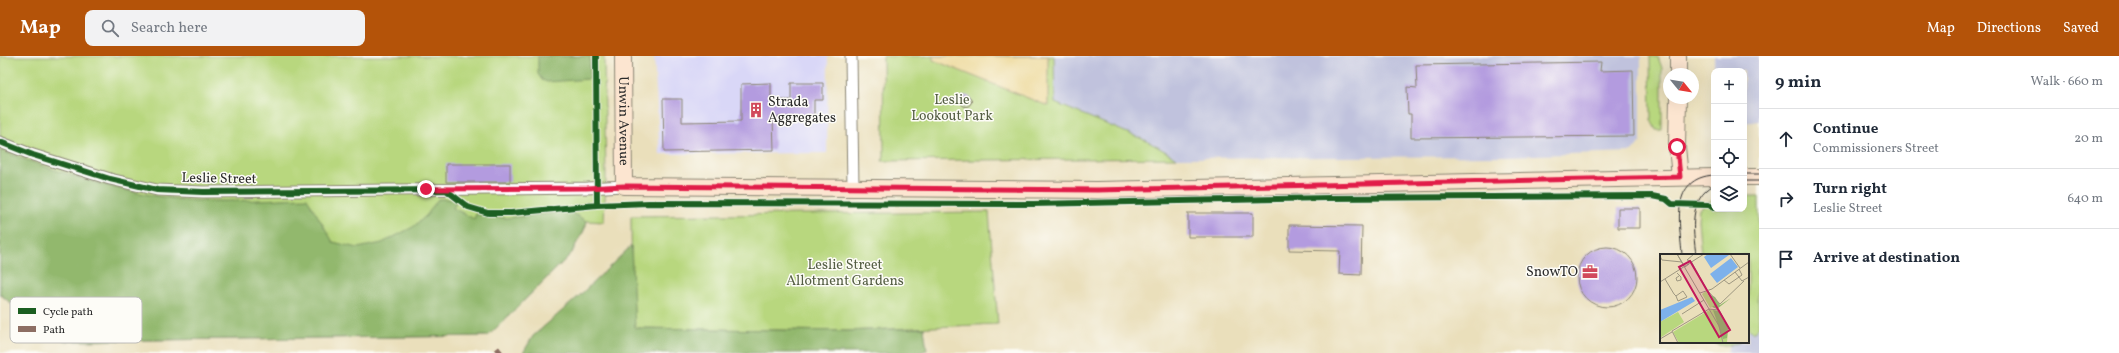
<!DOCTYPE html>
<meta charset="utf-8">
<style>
:root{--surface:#fff;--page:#f2f2f3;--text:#1f2937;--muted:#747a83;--line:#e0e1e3;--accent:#b45309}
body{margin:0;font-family:Vollkorn,serif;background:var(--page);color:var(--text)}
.controls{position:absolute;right:12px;top:12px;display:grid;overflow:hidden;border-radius:8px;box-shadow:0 4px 16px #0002}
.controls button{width:36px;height:36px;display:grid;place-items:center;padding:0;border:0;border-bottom:1px solid var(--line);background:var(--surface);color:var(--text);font:20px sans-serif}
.compass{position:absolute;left:1663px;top:12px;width:36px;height:36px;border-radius:50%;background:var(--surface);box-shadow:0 4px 16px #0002;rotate:120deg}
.stop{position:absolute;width:12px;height:12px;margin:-9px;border:3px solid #e11d48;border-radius:50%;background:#fff}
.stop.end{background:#e11d48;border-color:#fff;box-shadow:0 1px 4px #0008}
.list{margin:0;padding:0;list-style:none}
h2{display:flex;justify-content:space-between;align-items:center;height:52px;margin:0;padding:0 16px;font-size:17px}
h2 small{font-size:13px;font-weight:400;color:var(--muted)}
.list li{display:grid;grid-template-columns:26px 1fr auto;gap:12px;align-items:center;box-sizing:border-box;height:60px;padding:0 16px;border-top:1px solid var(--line)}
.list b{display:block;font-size:15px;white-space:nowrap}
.list p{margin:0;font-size:13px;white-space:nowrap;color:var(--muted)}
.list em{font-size:13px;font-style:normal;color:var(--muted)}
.icon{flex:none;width:22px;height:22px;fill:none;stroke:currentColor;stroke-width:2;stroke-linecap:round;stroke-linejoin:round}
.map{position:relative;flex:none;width:1759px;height:297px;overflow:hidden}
header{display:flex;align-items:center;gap:24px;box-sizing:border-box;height:56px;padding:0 20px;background:var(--accent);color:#fff}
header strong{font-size:19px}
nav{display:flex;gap:22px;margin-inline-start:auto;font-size:14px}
.search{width:280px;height:36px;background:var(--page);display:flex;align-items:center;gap:10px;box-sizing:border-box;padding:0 14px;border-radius:8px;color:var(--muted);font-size:15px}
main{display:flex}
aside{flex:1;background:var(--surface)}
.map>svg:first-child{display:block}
.built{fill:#d9d7f7}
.industrial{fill:#c0c2dd}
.green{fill:#b8d77e;stroke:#728154}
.forest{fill:#92b86d;stroke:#5e724c}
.sand{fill:#eeda9e;stroke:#8c8264}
.building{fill:#b39bdf}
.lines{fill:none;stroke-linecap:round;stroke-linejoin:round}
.street-casing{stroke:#8a8573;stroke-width:13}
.secondary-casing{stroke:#8a8573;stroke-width:18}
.street{stroke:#fff;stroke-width:11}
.secondary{stroke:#fce5d0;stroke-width:16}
.tram{stroke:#2b2b2b;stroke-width:1}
.quiet{stroke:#8d6e63;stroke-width:5;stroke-dasharray:10 5;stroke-linecap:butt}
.cycleway-casing{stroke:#fdfcf7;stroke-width:8}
.cycleway{stroke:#1b5e20;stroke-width:6}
.route{stroke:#e11d48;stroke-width:5}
.labels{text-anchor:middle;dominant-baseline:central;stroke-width:3;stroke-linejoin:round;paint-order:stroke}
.park-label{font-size:14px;fill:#555f44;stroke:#fdfcf7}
.poi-label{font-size:14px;fill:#2b2b2b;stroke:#fdfcf7;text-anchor:start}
.street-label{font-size:14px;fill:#2b2b2b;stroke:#fdfcf7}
.inset-road{fill:none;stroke:#9e9781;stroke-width:1}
.view{fill:#c2185b;fill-opacity:0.15;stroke:#c2185b;stroke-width:2}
.inset-edge{fill:none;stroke:#2b2b2b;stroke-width:2}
.key{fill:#fdfcf7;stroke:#bebdba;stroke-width:1}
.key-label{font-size:11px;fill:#2b2b2b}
</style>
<header>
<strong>Map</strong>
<div class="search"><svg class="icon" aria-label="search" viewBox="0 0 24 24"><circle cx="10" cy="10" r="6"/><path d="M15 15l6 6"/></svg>Search here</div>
<nav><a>Map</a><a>Directions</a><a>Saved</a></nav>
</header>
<main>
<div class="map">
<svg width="1759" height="297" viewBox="0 0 1759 297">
<rect width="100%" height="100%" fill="#fdfcf7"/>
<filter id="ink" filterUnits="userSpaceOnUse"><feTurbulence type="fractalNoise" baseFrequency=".025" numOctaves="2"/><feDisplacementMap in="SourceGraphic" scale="8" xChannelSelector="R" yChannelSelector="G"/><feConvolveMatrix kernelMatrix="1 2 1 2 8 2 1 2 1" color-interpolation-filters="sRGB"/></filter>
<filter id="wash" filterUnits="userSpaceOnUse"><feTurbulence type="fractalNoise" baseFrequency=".012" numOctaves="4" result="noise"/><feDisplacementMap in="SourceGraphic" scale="16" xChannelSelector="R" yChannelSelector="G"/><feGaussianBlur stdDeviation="0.9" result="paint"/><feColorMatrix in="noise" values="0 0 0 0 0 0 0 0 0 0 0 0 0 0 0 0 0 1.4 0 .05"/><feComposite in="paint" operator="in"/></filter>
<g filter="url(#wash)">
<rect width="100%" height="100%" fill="#eadfbb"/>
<path class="built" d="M654,0H828L827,97L660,98Z"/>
<path class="industrial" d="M1054,0H1641V85L1632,96L1508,100L1177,102L1146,85L1055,47Z
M1714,0H1759V65L1744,67V15H1714Z
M1759,243V297H1727L1729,286H1748V255Z"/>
<path class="green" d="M0,0H604L606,123L604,166L587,165C585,178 576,185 572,197L488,280L65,285L18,253L0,238Z
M883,0H1054L1055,47L1147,85L1177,102L882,105L884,100Z
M1650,0L1658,1L1662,12V74H1656L1651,64Z
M1744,140H1759V213H1757L1759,270L1753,277L1748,272V199H1701L1698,164L1699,153L1714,142V153H1744Z
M989,156L998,268L846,275L632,272L631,160Z
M1713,286H1740C1731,290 1721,292 1713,286Z"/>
<path class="forest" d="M538,0H590V23L547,26L542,24L538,18Z
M0,94C60,117 123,138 188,144C226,147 268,143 307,142L333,186L358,192L382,187L413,171L427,159L438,143H451L456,147L453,152L474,163L476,158L506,162L569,155L586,165C585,178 576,185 572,197L488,280L65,285L18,253L0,238Z
M631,190L635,272L846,275L924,272L927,294L917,297H523L533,280L578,241Z"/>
<path class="sand" d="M933,0H1048V50L933,4Z"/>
<g id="blocks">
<path class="building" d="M1601,6L1600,15L1633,14L1634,80L1411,82V58H1408L1407,31L1417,32L1416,9Z
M771,27V44H791V27H823V44H814V61H773L774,94L664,96L663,43H682V66L741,65V28Z
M960.5 45a5.5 5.5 0 1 1 11 0a5.5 5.5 0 1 1-11 0Z
M446,108H510V126H446Z
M1618,152H1640V172H1618Z
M1188,157H1253V181H1188Z
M1289,169L1362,170L1361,219L1339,218L1340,195L1289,194Z
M1577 221a30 30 0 1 1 60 0a30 30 0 1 1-60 0Z"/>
</g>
</g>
<g filter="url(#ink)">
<use href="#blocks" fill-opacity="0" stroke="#8a8573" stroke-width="1"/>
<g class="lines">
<defs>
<path id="street" d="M851,0L853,131
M0,86L33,99L110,123L157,134L203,136L587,132L624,130"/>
<g id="secondary">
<path id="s1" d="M623,0L624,130L1097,134L1714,121"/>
<path d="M1678,18V0"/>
<path d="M1678,42L1677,91L1680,121"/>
<path d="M1744,121H1759"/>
</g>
</defs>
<use href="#street" class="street-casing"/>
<use href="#secondary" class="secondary-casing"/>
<use href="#street" class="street"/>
<use href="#secondary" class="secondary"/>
<path class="tram" d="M1744,118H1759
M1744,125H1759
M1682,199C1680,168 1669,122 1714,119
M1696,199C1693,174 1688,143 1714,129"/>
<path class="quiet" d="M497,292L501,297"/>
<defs>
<path id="cycleway" d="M596,0L597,149
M0,86L33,99L110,123L157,134L203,136L446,134L468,151L488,157H511L597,149L649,147L1033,148L1329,142L1652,140L1666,143L1672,148L1708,149L1714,151"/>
</defs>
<use href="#cycleway" class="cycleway-casing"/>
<use href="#cycleway" class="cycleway"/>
</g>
</g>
<g class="lines" filter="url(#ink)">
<path class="route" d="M426,133L587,132L624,130L1097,134L1680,121L1677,91"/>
</g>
<defs>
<symbol id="building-bare" viewBox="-9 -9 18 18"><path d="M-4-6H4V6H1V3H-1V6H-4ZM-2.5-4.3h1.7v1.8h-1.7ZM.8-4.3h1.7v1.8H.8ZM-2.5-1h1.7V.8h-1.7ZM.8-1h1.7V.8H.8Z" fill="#d1495b" stroke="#fdfcf7" stroke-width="2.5" paint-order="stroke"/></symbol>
<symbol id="office-bare" viewBox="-9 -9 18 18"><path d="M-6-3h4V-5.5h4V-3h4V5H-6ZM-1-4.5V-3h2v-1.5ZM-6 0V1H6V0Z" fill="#d1495b" stroke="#fdfcf7" stroke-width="2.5" paint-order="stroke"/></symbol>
</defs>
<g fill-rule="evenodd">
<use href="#building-bare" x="745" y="43" width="22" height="22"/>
<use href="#office-bare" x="1579" y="205" width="22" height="22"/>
</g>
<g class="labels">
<g class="park-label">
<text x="952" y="44">Leslie<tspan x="952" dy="16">Lookout Park</tspan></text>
<text x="845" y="209">Leslie Street<tspan x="845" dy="16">Allotment Gardens</tspan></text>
</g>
<g class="poi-label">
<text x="768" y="46">Strada<tspan x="768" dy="16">Aggregates</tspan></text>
<text x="1578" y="216" text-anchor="end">SnowTO</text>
</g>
<g class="street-label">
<text stroke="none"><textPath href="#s1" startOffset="65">Unwin Avenue</textPath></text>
<text transform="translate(219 123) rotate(1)">Leslie Street</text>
</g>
</g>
<g transform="translate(1660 198)">
<rect width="89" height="89" fill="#eadfbb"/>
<path d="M46,37L55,52L50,54L42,40ZM51,55L58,57L68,76L67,89H19L13,78ZM18,58L24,68L0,84V68Z" fill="#b8d77e"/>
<path d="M48,40L55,43L60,51L71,44L57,55L52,53L55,51ZM53,56L58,57L68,74L67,84L63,85Z" fill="#92b86d"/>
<path d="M48,0H68L69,1L51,14L44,3ZM71,4L78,13L57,29L50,20ZM32,43L35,47L0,68V56Z" fill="#7db1eb"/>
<path class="inset-road" d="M17,0L25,14M17,0L25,13L29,10M34,0L27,6L31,7L47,36L60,50L84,27M70,0L80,14M0,2L2,6L22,8M25,14L59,72L63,89M75,18L82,27L89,23M17,19L21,23V26L17,27L16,24L19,22M5,25L14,40L16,42L18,47L27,43L23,37L16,42M64,26L69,30L82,21L79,15M0,28L44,0M40,39L52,35L89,8M49,55L59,56L68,73M22,60L44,46M0,85L12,78M18,89L12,77L49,55"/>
<path class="view" d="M30,7L70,76L59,83L19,13Z"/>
<rect width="89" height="89" class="inset-edge"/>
</g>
<rect x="10" y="241" width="132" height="46" rx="6" class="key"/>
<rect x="18" y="252" width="18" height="6" fill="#1b5e20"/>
<rect x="18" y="270" width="18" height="6" fill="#8d6e63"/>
<g class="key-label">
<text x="43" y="259">Cycle path</text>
<text x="43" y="277">Path</text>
</g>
</svg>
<div class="controls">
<button>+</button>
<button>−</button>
<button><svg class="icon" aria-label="locate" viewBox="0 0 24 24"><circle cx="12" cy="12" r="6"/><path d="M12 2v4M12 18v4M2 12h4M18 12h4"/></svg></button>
<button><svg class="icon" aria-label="layers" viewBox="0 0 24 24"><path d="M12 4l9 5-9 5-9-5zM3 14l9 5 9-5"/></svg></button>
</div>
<svg class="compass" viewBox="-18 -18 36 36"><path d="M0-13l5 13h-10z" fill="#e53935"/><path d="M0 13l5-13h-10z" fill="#747a83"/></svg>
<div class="stop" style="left:1677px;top:91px"></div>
<div class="stop end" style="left:426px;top:133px"></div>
</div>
<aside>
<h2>9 min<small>Walk · 660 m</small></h2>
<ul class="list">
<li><svg class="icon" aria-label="ahead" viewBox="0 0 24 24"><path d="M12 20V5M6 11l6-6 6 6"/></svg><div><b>Continue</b><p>Commissioners Street</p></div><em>20 m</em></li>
<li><svg class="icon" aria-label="right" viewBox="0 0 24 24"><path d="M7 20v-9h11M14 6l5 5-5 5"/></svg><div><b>Turn right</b><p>Leslie Street</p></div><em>640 m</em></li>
<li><svg class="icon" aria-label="arrive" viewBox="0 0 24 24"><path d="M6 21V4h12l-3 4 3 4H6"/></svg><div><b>Arrive at destination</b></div></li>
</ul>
</aside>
</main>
